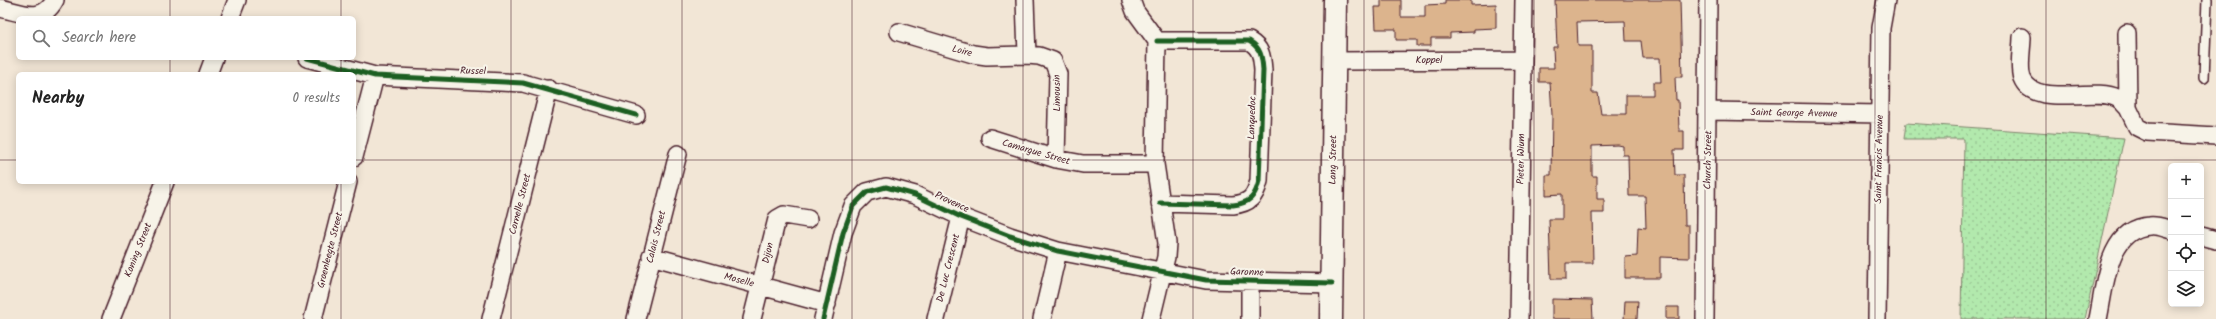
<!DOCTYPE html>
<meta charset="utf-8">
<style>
:root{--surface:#fff;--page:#f2f2f2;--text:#222;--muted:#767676;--line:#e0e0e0}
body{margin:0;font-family:Kalam,sans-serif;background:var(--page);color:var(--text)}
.controls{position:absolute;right:12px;bottom:12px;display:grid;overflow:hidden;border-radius:6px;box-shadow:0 2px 10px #0003}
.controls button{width:36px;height:36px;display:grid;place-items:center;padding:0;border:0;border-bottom:1px solid var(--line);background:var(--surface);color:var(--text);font:20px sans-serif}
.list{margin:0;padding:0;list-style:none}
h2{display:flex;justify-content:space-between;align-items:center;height:52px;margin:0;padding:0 16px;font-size:17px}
h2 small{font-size:13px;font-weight:400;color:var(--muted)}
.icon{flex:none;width:22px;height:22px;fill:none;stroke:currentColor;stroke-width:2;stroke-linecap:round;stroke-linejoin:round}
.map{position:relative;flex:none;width:2216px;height:319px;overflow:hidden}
.search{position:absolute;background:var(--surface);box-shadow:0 2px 10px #0003;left:16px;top:16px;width:340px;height:44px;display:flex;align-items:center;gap:10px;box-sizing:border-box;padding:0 14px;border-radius:6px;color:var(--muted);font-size:15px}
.panel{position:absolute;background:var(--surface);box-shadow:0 2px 10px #0003;left:16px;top:72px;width:340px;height:112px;border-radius:6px}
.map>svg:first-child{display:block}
.park{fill:url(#park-dots);stroke:#7e846c}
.building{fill:#dcb48d;stroke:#4a1f2b;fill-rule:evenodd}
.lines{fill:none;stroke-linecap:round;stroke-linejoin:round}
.lane-casing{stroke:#4a1f2b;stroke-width:12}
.street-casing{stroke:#4a1f2b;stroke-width:20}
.secondary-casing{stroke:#4a1f2b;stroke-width:25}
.lane{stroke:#f7f3e8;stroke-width:9}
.street{stroke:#f7f3e8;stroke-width:17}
.secondary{stroke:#f7f3e8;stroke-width:22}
.cycleway-casing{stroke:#f7f3e8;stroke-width:8}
.cycleway{stroke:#1b5e20;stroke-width:5}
.grid{fill:none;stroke:#4a1f2b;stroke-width:1;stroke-opacity:0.55}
.labels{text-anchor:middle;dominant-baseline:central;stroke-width:4;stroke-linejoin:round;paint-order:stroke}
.street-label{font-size:10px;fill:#4a1f2b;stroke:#f7f3e8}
</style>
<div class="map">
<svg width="2216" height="319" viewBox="0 0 2216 319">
<defs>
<pattern id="park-dots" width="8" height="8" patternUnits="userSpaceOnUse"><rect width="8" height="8" fill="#b2e9ad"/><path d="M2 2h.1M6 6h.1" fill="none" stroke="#9bc795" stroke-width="1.8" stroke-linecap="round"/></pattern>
</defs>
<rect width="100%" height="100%" fill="#f2e6d6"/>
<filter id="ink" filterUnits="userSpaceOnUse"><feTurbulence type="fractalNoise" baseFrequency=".025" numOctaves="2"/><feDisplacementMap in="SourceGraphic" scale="8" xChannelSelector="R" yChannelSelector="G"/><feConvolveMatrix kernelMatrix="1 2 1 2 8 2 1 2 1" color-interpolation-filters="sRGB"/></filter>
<g filter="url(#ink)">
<path class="park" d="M1906,123L2124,138L2085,319H1961L1964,139H1904Z"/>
<path class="building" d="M1381,0H1401V17H1425V5L1445,4V0H1471V5L1496,4V28L1474,29V32L1450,33V38H1431V46H1417V40H1396V29H1376L1375,7H1381Z
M1555,0H1680L1682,77H1675L1676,100H1678L1679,131H1684V150H1674L1675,175H1684L1685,225H1689V258L1660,257V278H1625V257L1637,256L1638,227L1646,228L1645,196H1629L1628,155H1623V146L1618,145L1592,146V176H1597V199H1604V213H1592L1593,263H1566V279H1551L1549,219H1562V194L1546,195V175H1551L1552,115L1550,82H1539V68H1554L1553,47H1557ZM1625,21L1626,41H1641L1643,58H1660L1661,82H1653V95H1626V114H1601L1598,93H1592V46H1578L1577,22Z
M1552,299L1592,300L1593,319H1552Z
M1625,301H1638L1637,319H1624Z
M1666,307H1679V319H1666Z"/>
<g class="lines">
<defs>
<path id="lane" d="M2204,78L2207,0"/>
<path id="street" d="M1025,0L1027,55L1039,56L1053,61L1058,74L1056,159
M1131,0L1135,11L1157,41L1155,164L1167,243L1166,257L1151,319
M0,8C23,13 42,24 55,0
M230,18L237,0
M899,32L973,54L987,56L1027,55
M2127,33L2128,108L2137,127L2147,132L2216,136
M2022,37C2022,49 2018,66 2022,78C2034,109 2094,86 2117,98C2121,100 2125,105 2128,108
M1157,41H1249C1261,48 1262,56 1263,70L1259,181C1255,197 1250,203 1233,205L1160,203
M307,58L375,76L523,83L636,115
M1335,61L1523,60
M208,74L214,58
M1709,111L1880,114
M990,138L1056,159L1083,164H1155
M354,157L375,76
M2201,236L2216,240
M651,256L827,304
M111,319L165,182
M313,319L348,182
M491,319L549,89
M636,319L678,154
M752,319L777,219L784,215L808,219
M823,319L843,233L853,206L867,192L886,187L915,195L961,217L1010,236L1058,251L1206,280L1332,283
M936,319L961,217
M1042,319L1058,251
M1250,319V282
M1519,319L1524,0
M1705,319L1708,0
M1877,319L1881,28L1886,0
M2098,319C2105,287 2107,228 2150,226C2157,225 2164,228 2171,230"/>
<path id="secondary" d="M1331,319L1335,0"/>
</defs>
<use href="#lane" class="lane-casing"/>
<use href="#street" class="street-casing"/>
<use href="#secondary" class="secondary-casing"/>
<use href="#lane" class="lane"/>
<use href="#street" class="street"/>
<use href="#secondary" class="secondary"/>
<defs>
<path id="cycleway" d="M1157,41H1249C1261,48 1262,56 1263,70L1259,181C1255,197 1250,203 1233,205L1160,203
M307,58L375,76L523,83L636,115
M823,319L843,233L853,206L867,192L886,187L915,195L961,217L1010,236L1058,251L1206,280L1332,283"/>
</defs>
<use href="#cycleway" class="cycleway-casing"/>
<use href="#cycleway" class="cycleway"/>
</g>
</g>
<path class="grid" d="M170,0V18M341,0V18M511,0V319M682,0V319M852,0V319M1023,0V319M1193,0V319M1364,0V319M1534,0V319M1705,0V319M1875,0V319M2046,0V319M170,58V74M341,58V74M0,160H18M354,160H2216M170,182V319M341,182V319"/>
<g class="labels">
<g class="street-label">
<text transform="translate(962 51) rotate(14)">Loire</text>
<text x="1429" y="60">Koppel</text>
<text transform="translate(473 71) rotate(1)">Russel</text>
<text transform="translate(1057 93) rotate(-91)">Limousin</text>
<text transform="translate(1794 113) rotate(1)">Saint George Avenue</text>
<text transform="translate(1252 118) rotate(-88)">Lanquedoc</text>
<text transform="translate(1036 152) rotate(16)">Camargue Street</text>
<text transform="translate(1521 159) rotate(-89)">Pieter Wium</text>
<text transform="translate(1879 159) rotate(-89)">Saint Francis Avenue</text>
<text transform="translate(1333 160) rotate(-89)">Lang Street</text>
<text transform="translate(1708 160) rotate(-89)">Church Street</text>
<text transform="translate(952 202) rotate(25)">Provence</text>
<text transform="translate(520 204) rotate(-76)">Cornelle Street</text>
<text transform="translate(656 237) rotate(-76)">Calais Street</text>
<text transform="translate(138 250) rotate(-68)">Koning Street</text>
<text transform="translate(330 250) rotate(-76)">Groenleegte Street</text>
<text transform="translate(768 253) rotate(-77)">Dijon</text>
<text transform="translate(948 268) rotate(-76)">De Luc Crescent</text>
<text transform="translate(1247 272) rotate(2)">Garonne</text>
<text transform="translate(739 280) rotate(15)">Moselle</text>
</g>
</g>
</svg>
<div class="controls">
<button>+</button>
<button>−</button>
<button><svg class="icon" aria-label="locate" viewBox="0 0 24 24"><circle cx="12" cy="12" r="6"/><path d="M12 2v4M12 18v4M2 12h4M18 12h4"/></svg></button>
<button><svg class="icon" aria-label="layers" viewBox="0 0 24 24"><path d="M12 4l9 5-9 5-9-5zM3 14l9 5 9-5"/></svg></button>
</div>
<div class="search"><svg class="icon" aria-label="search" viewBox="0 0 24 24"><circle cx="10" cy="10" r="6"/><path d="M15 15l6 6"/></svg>Search here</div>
<section class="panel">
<h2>Nearby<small>0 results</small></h2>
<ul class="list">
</ul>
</section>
</div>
